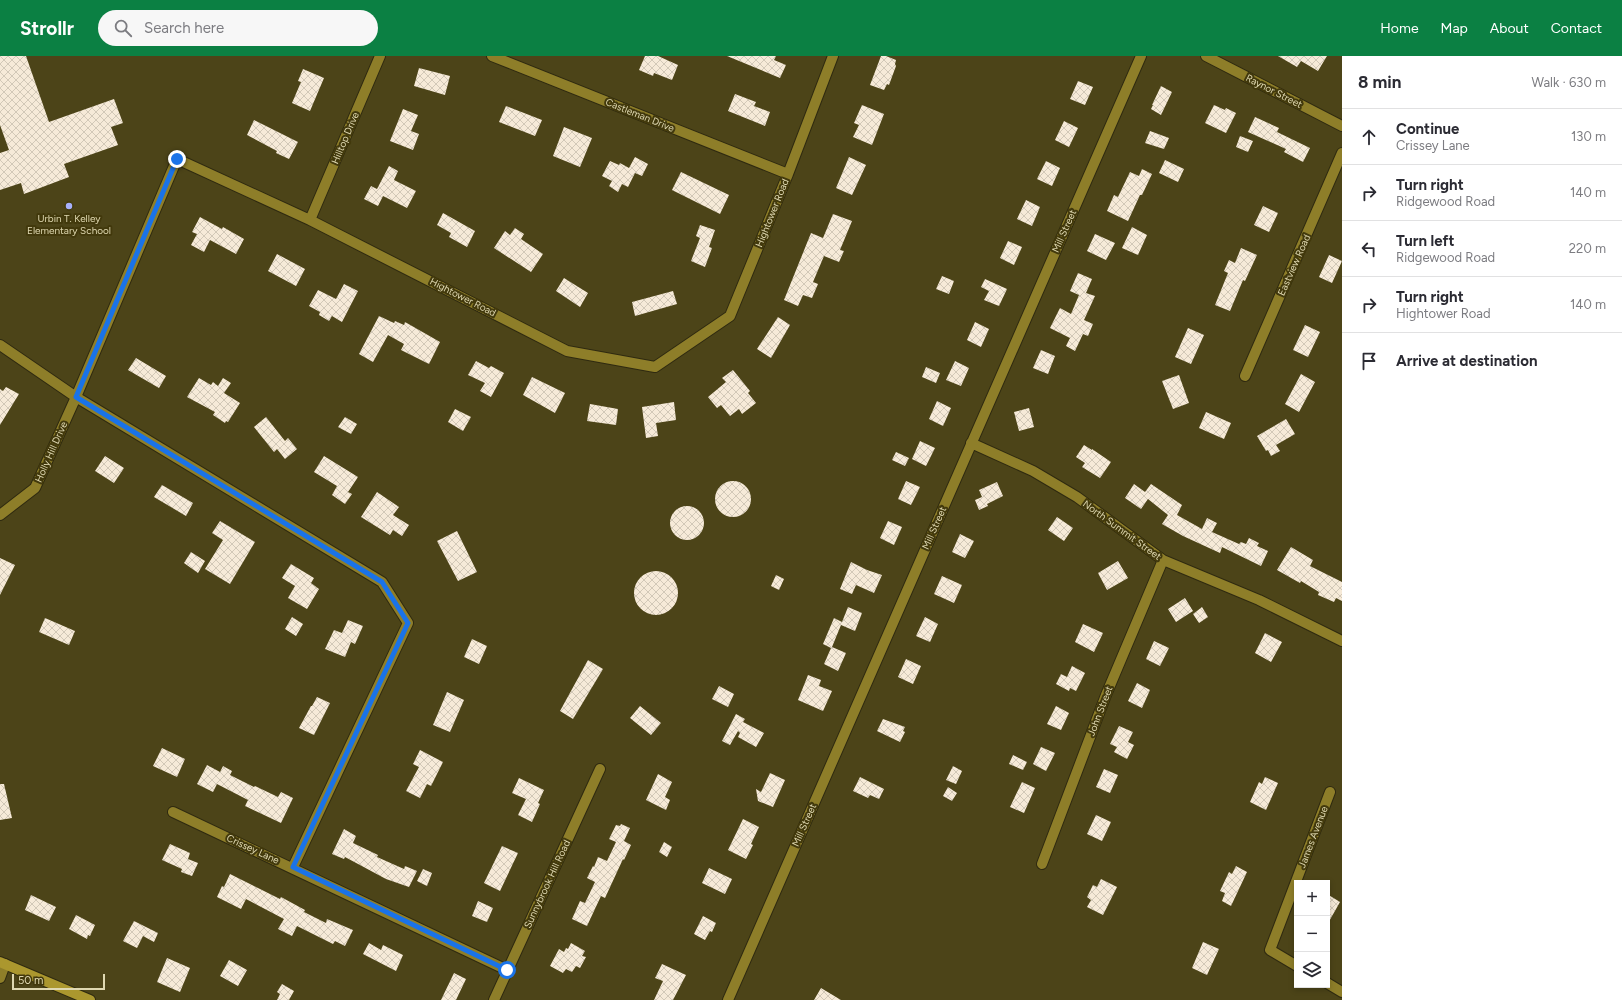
<!DOCTYPE html>
<meta charset="utf-8">
<style>
:root{--surface:#fff;--page:#f7f7f7;--text:#2b2b33;--muted:#7c7c81;--line:#e1e1e2;--accent:#0b8043}
body{margin:0;font-family:Figtree,sans-serif;background:var(--page);color:var(--text)}
.controls{position:absolute;right:12px;bottom:12px;display:grid;overflow:hidden;border-radius:0px;box-shadow:0 2px 6px #0003}
.controls button{width:36px;height:36px;display:grid;place-items:center;padding:0;border:0;border-bottom:1px solid var(--line);background:var(--surface);color:var(--text);font:20px sans-serif}
.scale{position:absolute;left:12px;bottom:10px;width:93px;box-sizing:border-box;padding-left:4px;border:2px solid #dfd8b1;border-top:0;font-size:11px;line-height:14px;white-space:nowrap;color:#dfd8b1;-webkit-text-stroke:3px #42390c;paint-order:stroke}
.stop{position:absolute;width:12px;height:12px;margin:-9px;border:3px solid #1a73e8;border-radius:50%;background:#fff}
.stop.end{background:#1a73e8;border-color:#fff;box-shadow:0 1px 4px #0008}
.list{margin:0;padding:0;list-style:none}
h2{display:flex;justify-content:space-between;align-items:center;height:52px;margin:0;padding:0 16px;font-size:17px}
h2 small{font-size:13px;font-weight:400;color:var(--muted)}
.list li{display:grid;grid-template-columns:26px 1fr auto;gap:12px;align-items:center;box-sizing:border-box;height:56px;padding:0 16px;border-top:1px solid var(--line)}
.list b{display:block;font-size:15px;white-space:nowrap}
.list p{margin:0;font-size:13px;white-space:nowrap;color:var(--muted)}
.list em{font-size:13px;font-style:normal;color:var(--muted)}
.icon{flex:none;width:22px;height:22px;fill:none;stroke:currentColor;stroke-width:2;stroke-linecap:round;stroke-linejoin:round}
.map{position:relative;flex:none;width:1342px;height:944px;overflow:hidden}
header{display:flex;align-items:center;gap:24px;box-sizing:border-box;height:56px;padding:0 20px;background:var(--accent);color:#fff}
header strong{font-size:19px}
nav{display:flex;gap:22px;margin-inline-start:auto;font-size:14px}
.search{width:280px;height:36px;background:var(--page);display:flex;align-items:center;gap:10px;box-sizing:border-box;padding:0 14px;border-radius:22px;color:var(--muted);font-size:15px}
main{display:flex}
aside{flex:1;background:var(--surface)}
.map>svg:first-child{display:block}
.building{fill:url(#building-cross-hatch)}
.lines{fill:none;stroke-linecap:round;stroke-linejoin:round}
.minor-casing{stroke:#2f2a10;stroke-width:12}
.major-casing{stroke:#2f2a10;stroke-width:12}
.minor{stroke:#8e7e29;stroke-width:10}
.major{stroke:#ab972e;stroke-width:10}
.route{stroke:#1a73e8;stroke-width:5}
.poi-dot{fill:#a7b1fc;stroke:#42390c;stroke-width:1.5}
.labels{text-anchor:middle;dominant-baseline:central;stroke-width:4;stroke-linejoin:round;paint-order:stroke}
.street-label{font-size:10px;fill:#dfd8b1;stroke:#42390c}
.poi-label{font-size:10px;fill:#dfd8b1;stroke:#42390c}
</style>
<header>
<strong>Strollr</strong>
<div class="search"><svg class="icon" aria-label="search" viewBox="0 0 24 24"><circle cx="10" cy="10" r="6"/><path d="M15 15l6 6"/></svg>Search here</div>
<nav><a>Home</a><a>Map</a><a>About</a><a>Contact</a></nav>
</header>
<main>
<div class="map">
<svg width="1342" height="944" viewBox="0 0 1342 944">
<defs>
<pattern id="building-cross-hatch" width="8" height="8" patternUnits="userSpaceOnUse"><rect width="8" height="8" fill="#f6ead8"/><path d="M0 0l8 8M0 8l8-8" fill="none" stroke="#d2c8b7"/></pattern>
</defs>
<rect width="100%" height="100%" fill="#4c4418"/>
<path class="building" d="M0,0H26L49,66L114,43L123,67L111,71L118,89L64,108L69,121L24,138L21,127L0,134V97L9,94L0,69Z
M645,0H658L678,9L672,24L654,17L653,20L639,14Z
M727,0H776L774,4L786,9L780,22Z
M881,0H886L896,4L895,8L896,10L889,29L887,28L884,34L870,29Z
M1278,0H1327L1318,15L1301,5L1297,11Z
M419,12L450,20L445,39L414,30Z
M303,13L324,22L310,55L292,47L301,26L298,25Z
M1078,25L1093,31L1085,49L1070,43Z
M1161,30L1172,36L1161,59L1151,53L1153,49H1152Z
M735,38L756,46L754,50L770,56L765,70L728,55Z
M862,49L884,58L872,89L853,81L859,69L854,67Z
M1214,49L1225,54L1226,52L1236,57L1226,77L1205,67Z
M506,50L542,64L535,80L499,66Z
M403,53L418,59L411,75L419,78L413,94L390,85Z
M1255,61L1279,72L1277,76L1310,92L1303,106L1284,96L1286,93L1248,76Z
M254,64L298,86L289,103L276,97L277,95L247,79Z
M1064,65L1078,72L1069,91L1055,84Z
M564,71L592,82L580,111L553,100Z
M1150,75L1169,82L1164,93L1145,87Z
M1240,80L1253,85L1248,96L1236,91Z
M635,101L648,108L642,120L635,117L628,131L622,128L618,136L609,130L612,125L602,120L610,105L619,109L620,107L629,112Z
M849,101L866,109L852,139L836,132Z
M1165,104L1184,113L1178,126L1159,117Z
M1046,105L1060,112L1052,130L1037,123Z
M389,110L398,115L394,124L416,135L407,152L383,140L378,150L364,143L371,130L377,133Z
M1142,113L1152,118L1142,139H1140L1128,165L1107,155L1114,139L1118,141L1130,116L1139,120Z
M681,116L729,139L720,158L672,134Z
M1026,144L1040,151L1032,170L1017,163Z
M1263,150L1278,157L1269,176L1254,169Z
M443,157L475,175L467,191L449,181L451,177L437,169Z
M833,158L852,165L840,194L844,195L839,206L824,200L813,226L818,228L812,242L803,239L798,250L784,244L811,177L823,182Z
M200,161L222,173L223,171L244,183L236,198L210,184L204,196L191,189L197,178L192,176Z
M700,169L715,174L709,191L712,192L705,211L691,205L700,182L696,180Z
M1132,171L1147,179L1138,199L1122,192Z
M515,172L524,178L521,183L543,198L531,216L494,192L505,175L510,179Z
M1095,178L1115,187L1106,204L1087,195Z
M1008,185L1022,191L1014,209L1000,202Z
M1241,192L1257,199L1245,225L1243,224L1230,255L1215,249L1228,217L1224,215L1229,204L1235,207Z
M277,198L305,213L296,230L268,215Z
M1329,199L1342,205L1332,227L1319,221Z
M1078,217L1092,223L1086,237L1095,240L1084,264L1093,268L1088,280L1083,278L1075,295L1066,290L1070,282L1050,272L1060,252L1071,258L1079,239L1070,235Z
M942,220L954,225L949,238L936,233Z
M564,222L588,237L580,251L556,235Z
M985,223L1007,233L999,250L984,244L989,235L981,231Z
M344,228L358,235L342,266L332,260L329,265L319,259L320,256L309,250L318,234L336,243Z
M673,235L677,248L635,260L632,246Z
M379,260L394,267L395,265L404,269L405,266L440,286L429,308L401,294L404,288L388,279L373,306L359,298Z
M778,261L790,269L771,302L757,293Z
M975,266L989,273L981,291L967,284Z
M1305,269L1320,276L1308,301L1293,294Z
M1188,272L1204,279L1191,308L1175,301Z
M1041,294L1055,300L1048,318L1033,312Z
M136,302L166,320L159,332L128,314Z
M476,305L489,312L491,310L504,317L491,341L480,335L485,327L468,319Z
M955,305L969,312L961,330L946,324Z
M926,311L940,317L936,327L922,321Z
M733,314L750,335L748,337L756,347L742,358L739,353L730,360L721,349L717,352L708,341L726,326L722,322Z
M1301,318L1315,326L1299,356L1285,348Z
M1179,319L1189,347L1173,353L1162,325Z
M532,321L565,337L555,357L523,339Z
M199,322L211,329L213,326L218,330L223,322L231,327L224,337L240,347L228,366L226,365L225,367L213,359L215,356L187,341Z
M6,331L19,338L0,369V333L3,335Z
M937,345L951,352L943,370L929,363Z
M674,346L676,364L656,367L658,380L646,382L642,351Z
M590,348L618,353L616,369L587,365Z
M1029,352L1034,371L1019,375L1014,356Z
M455,353L471,361L463,375L448,366Z
M1206,356L1231,367L1224,383L1199,372Z
M266,361L285,385L288,382L297,393L285,403L277,393L274,396L254,371Z
M345,361L357,368L351,378L338,371Z
M1286,363L1295,378L1276,389L1280,395L1271,400L1268,394L1266,395L1257,380Z
M920,385L935,392L926,410L912,403Z
M1084,389L1092,394V393L1111,406L1100,422L1082,411L1085,407L1076,401Z
M896,396L909,402L905,410L892,404Z
M105,400L124,412L114,427L95,415Z
M324,400L358,421L348,436L352,438L345,448L332,439L337,430L314,416Z
M906,425L920,431L911,449L898,443Z
M715 443a18 18 0 1 1 36 0a18 18 0 1 1-36 0Z
M997,426L1003,440L987,448L988,450L979,454L975,444L982,441L979,434Z
M1134,428L1145,436L1151,428L1182,449L1177,459L1202,473L1207,462L1217,467L1212,476L1239,488L1241,486L1246,488L1249,482L1259,487L1257,490L1268,495L1261,510L1222,491L1220,497L1183,480L1162,468L1168,459L1148,443L1141,453L1125,442Z
M162,429L193,447L186,460L154,441Z
M377,436L399,451L393,459L409,469L402,480L393,474L390,479L361,461Z
M670 467a17 17 0 1 1 34 0a17 17 0 1 1-34 0Z
M1057,461L1073,472L1064,485L1048,474Z
M220,465L255,486L230,528L205,513L223,484L212,477Z
M888,465L902,471L894,489L880,482Z
M457,475L477,516L458,525L437,485Z
M960,478L974,485L965,502L952,496Z
M1291,491L1313,504L1310,510L1342,526V545L1336,542L1334,546L1318,539L1319,536L1301,525L1300,527L1277,514Z
M191,496L205,505L198,517L184,507Z
M0,502L15,509L0,539Z
M1118,505L1128,522L1107,534L1098,517Z
M851,506L867,514L882,519L874,537L856,529L852,538L840,533Z
M291,508L314,522L311,527L319,533L307,553L288,542L295,530L282,522Z
M634 537a22 22 0 1 1 44 0a22 22 0 1 1-44 0Z
M776,519L784,523L779,534L771,530Z
M942,520L962,529L954,547L934,538Z
M1185,542L1193,555L1176,566L1168,553Z
M848,551L862,557L855,575L841,569L832,591L846,597L838,615L824,608L831,592L823,588L834,562L842,566Z
M1202,551L1208,561L1199,567L1193,558Z
M292,561L303,568L296,580L285,573Z
M925,561L938,568L930,586L916,580Z
M45,562L75,575L69,589L39,576Z
M348,564L363,570L355,588L351,586L345,601L325,593L334,574L342,577Z
M1083,568L1103,577L1094,596L1075,586Z
M1265,577L1282,586L1271,606L1255,597Z
M472,583L487,590L479,608L464,601Z
M1154,585L1169,592L1160,610L1146,603Z
M906,603L921,610L913,628L898,621Z
M588,604L603,613L573,663L560,655Z
M1072,610L1085,617L1076,635L1070,632L1069,635L1056,628L1061,618L1067,621Z
M808,619L821,624L819,630L832,635L823,655L798,644Z
M1137,627L1150,634L1142,652L1128,645Z
M719,630L734,638L728,651L712,643Z
M447,636L464,644L450,676L433,669Z
M317,641L330,647L314,679L299,672L311,650H312Z
M640,650L661,667L651,679L630,662Z
M1056,650L1069,657L1061,674L1047,668Z
M736,658L745,663L743,666L764,677L756,691L738,681L740,677L738,675L730,689L722,685Z
M883,663L905,671L903,675L905,676L900,686L877,675Z
M1119,670L1133,676L1128,686L1134,689L1127,703L1114,696L1117,691L1110,688Z
M1041,691L1055,697L1046,715L1033,708Z
M162,692L185,703L177,721L153,710Z
M420,694L443,706L431,730L427,728L420,742L406,735L419,711L413,708Z
M1013,699L1027,706L1023,714L1009,708Z
M207,709L220,716L223,710L232,715L230,719L254,731L255,730L278,741L281,736L293,742L281,767L245,750L248,744L217,728L213,736L197,728Z
M953,710L962,715L956,728L946,724Z
M1104,713L1118,719L1110,737L1096,731Z
M770,717L785,724L773,751L758,745L756,733L761,736Z
M658,718L672,726L665,741L670,744L666,754L646,744Z
M860,721L884,733L879,743L870,739L868,742L853,735Z
M1265,721L1278,727L1266,754L1250,746L1259,726L1262,728Z
M519,722L544,734L538,747L540,748L532,766L518,759L526,743L512,737Z
M1022,726L1035,732L1024,757L1010,751Z
M0,728H4L12,762L0,764Z
M948,731L957,737L952,745L943,740Z
M1096,759L1111,766L1102,785L1087,778Z
M743,763L759,771L751,788L753,789L746,803L728,794Z
M621,768L630,772L624,785L631,789L624,804L623,803L605,842L601,840L587,870L572,863L580,845L585,847L595,826L587,822L593,810L594,811L598,801L607,805L616,786L609,783L616,769L620,770Z
M344,773L356,780L353,787L378,799L377,801L404,813L405,810L417,815L409,831L386,823L345,801L344,803L332,798Z
M664,786L672,791L667,801L659,796Z
M170,788L190,797L188,803L198,807L192,820L181,816L182,813L162,804Z
M502,790L518,797L500,835L484,827Z
M1236,810L1247,816L1231,850L1222,845L1225,837L1220,835L1229,816L1232,818Z
M709,812L732,823L725,838L702,827Z
M423,813L432,817L427,830L417,825Z
M230,818L280,843L281,841L305,854L304,856L326,867L327,863L353,874L345,890L335,885L333,888L297,870L292,880L278,873L284,863L246,843L241,853L217,841L222,830L224,831Z
M1101,823L1117,831L1103,859L1087,851L1091,844L1087,841L1093,829L1097,831Z
M1327,838L1340,846L1327,869Z
M31,839L56,851L49,865L25,854Z
M478,845L493,852L487,866L472,860Z
M76,859L95,869L90,880L88,879L87,883L69,873Z
M703,860L716,867L712,876L710,875L705,884L694,878Z
M134,865L158,877L154,886L143,880L137,892L123,885Z
M1203,886L1219,893L1207,919L1192,912Z
M369,887L381,894L383,889L403,899L396,915L363,898Z
M571,887L585,895L582,900L586,901L580,912L576,910L572,916L566,913L563,917L550,910L559,893L564,896L566,892L568,893Z
M167,902L190,912L180,936L157,926Z
M229,904L247,914L238,930L220,920Z
M662,908L686,919L673,944H654L663,925L655,922Z
M454,917L466,923L456,944H441Z
M282,928L294,935L289,944H277L280,938L277,936Z
M821,932L841,944H814Z"/>
<g class="lines">
<defs>
<path id="minor" d="M492,0L788,118
M1206,0L1342,70
M310,164L380,0
M0,289L76,341L382,526L408,567L293,811
M1245,320L1342,97
M971,387L1033,415L1077,441L1163,504L1259,544L1342,585
M0,459L35,432L76,341L177,103L310,164L567,295L655,311L730,260L788,118L833,0
M173,756L507,914
M1042,808L1106,639L1163,504
M1297,910L1270,894L1330,736
M0,922L5,908
M1327,927L1342,936
M494,944L600,713
M728,944L1141,0"/>
<path id="major" d="M0,906L90,944"/>
</defs>
<use href="#minor" class="minor-casing"/>
<use href="#major" class="major-casing"/>
<use href="#minor" class="minor"/>
<use href="#major" class="major"/>
</g>
<g class="lines">
<path class="route" d="M177,103L76,341L382,526L408,567L293,811L507,914"/>
</g>
<circle class="poi-dot" cx="69" cy="150" r="4"/>
<g class="labels">
<g class="street-label">
<text transform="translate(1274 35) rotate(27)">Raynor Street</text>
<text transform="translate(640 59) rotate(22)">Castleman Drive</text>
<text transform="translate(345 82) rotate(-67)">Hilltop Drive</text>
<text transform="translate(772 157) rotate(-68)">Hightower Road</text>
<text transform="translate(1064 175) rotate(-66)">Mill Street</text>
<text transform="translate(1294 209) rotate(-66)">Eastview Road</text>
<text transform="translate(463 241) rotate(27)">Hightower Road</text>
<text transform="translate(51 396) rotate(-66)">Holly Hill Drive</text>
<text transform="translate(934 472) rotate(-66)">Mill Street</text>
<text transform="translate(1122 474) rotate(36)">North Summit Street</text>
<text transform="translate(1100 655) rotate(-69)">John Street</text>
<text transform="translate(804 769) rotate(-66)">Mill Street</text>
<text transform="translate(1313 781) rotate(-69)">James Avenue</text>
<text transform="translate(253 793) rotate(25)">Crissey Lane</text>
<text transform="translate(547 828) rotate(-65)">Sunnybrook Hill Road</text>
</g>
<g class="poi-label">
<text x="69" y="162">Urbin T. Kelley<tspan x="69" dy="12">Elementary School</tspan></text>
</g>
</g>
</svg>
<div class="controls">
<button>+</button>
<button>−</button>
<button><svg class="icon" aria-label="layers" viewBox="0 0 24 24"><path d="M12 4l9 5-9 5-9-5zM3 14l9 5 9-5"/></svg></button>
</div>
<div class="scale">50 m</div>
<div class="stop" style="left:507px;top:914px"></div>
<div class="stop end" style="left:177px;top:103px"></div>
</div>
<aside>
<h2>8 min<small>Walk · 630 m</small></h2>
<ul class="list">
<li><svg class="icon" aria-label="ahead" viewBox="0 0 24 24"><path d="M12 20V5M6 11l6-6 6 6"/></svg><div><b>Continue</b><p>Crissey Lane</p></div><em>130 m</em></li>
<li><svg class="icon" aria-label="right" viewBox="0 0 24 24"><path d="M7 20v-9h11M14 6l5 5-5 5"/></svg><div><b>Turn right</b><p>Ridgewood Road</p></div><em>140 m</em></li>
<li><svg class="icon" aria-label="left" viewBox="0 0 24 24"><path d="M17 20v-9H6M10 6l-5 5 5 5"/></svg><div><b>Turn left</b><p>Ridgewood Road</p></div><em>220 m</em></li>
<li><svg class="icon" aria-label="right" viewBox="0 0 24 24"><path d="M7 20v-9h11M14 6l5 5-5 5"/></svg><div><b>Turn right</b><p>Hightower Road</p></div><em>140 m</em></li>
<li><svg class="icon" aria-label="arrive" viewBox="0 0 24 24"><path d="M6 21V4h12l-3 4 3 4H6"/></svg><div><b>Arrive at destination</b></div></li>
</ul>
</aside>
</main>
